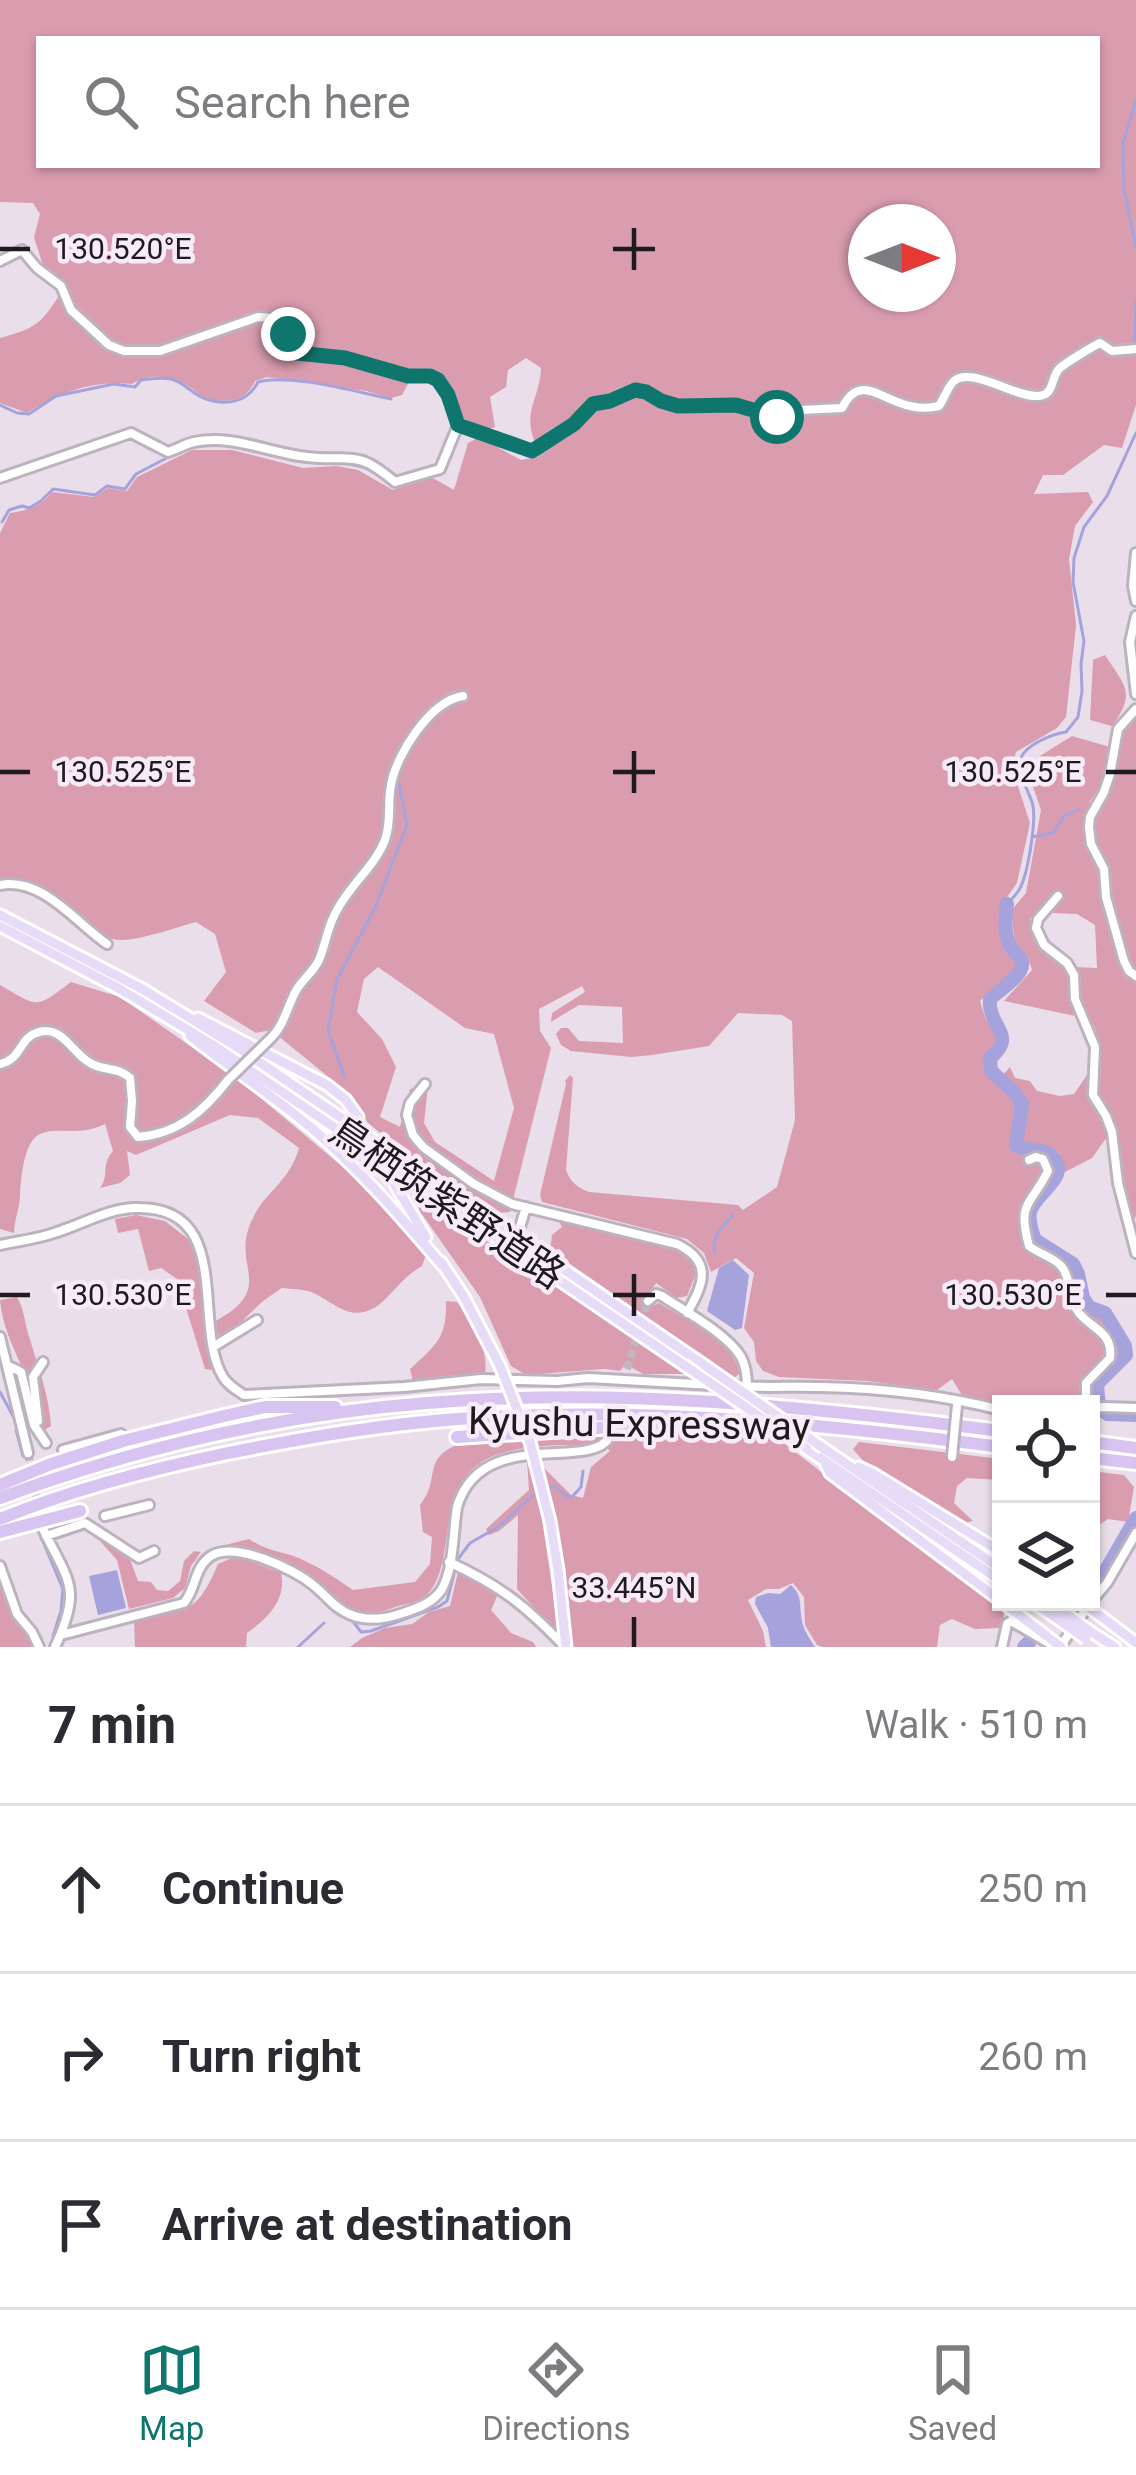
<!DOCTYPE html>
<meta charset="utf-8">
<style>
:root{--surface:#fff;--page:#f2f2f3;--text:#2b2b33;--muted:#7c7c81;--line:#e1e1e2;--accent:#0f766e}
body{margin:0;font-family:Roboto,"Noto Sans JP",sans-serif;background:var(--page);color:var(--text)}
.controls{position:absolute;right:36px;bottom:36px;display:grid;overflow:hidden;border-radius:0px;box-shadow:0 3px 9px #0004}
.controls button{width:108px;height:108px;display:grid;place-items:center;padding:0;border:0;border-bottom:3px solid var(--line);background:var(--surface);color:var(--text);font:60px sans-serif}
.compass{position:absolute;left:848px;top:204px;width:108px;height:108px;border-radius:50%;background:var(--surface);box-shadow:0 3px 9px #0004;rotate:90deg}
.stop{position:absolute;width:36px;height:36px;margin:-27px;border:9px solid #0f766e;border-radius:50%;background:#fff}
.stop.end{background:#0f766e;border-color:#fff;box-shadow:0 3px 12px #0008}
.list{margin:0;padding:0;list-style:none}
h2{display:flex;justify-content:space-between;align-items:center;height:156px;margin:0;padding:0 48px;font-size:51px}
h2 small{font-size:39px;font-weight:400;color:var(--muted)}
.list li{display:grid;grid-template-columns:78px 1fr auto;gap:36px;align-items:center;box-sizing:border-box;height:168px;padding:0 48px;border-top:3px solid var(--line)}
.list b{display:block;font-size:45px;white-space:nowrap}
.list em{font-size:39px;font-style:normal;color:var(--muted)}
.icon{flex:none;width:66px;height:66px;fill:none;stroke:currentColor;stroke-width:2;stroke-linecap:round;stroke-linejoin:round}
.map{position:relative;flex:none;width:1136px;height:1647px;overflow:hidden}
.search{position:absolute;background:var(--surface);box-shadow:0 3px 9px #0004;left:36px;right:36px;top:36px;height:132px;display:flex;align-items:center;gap:30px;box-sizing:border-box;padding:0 42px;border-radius:0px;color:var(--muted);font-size:45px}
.sheet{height:660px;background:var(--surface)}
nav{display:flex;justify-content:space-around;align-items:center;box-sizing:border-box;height:168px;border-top:3px solid var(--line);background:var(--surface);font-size:33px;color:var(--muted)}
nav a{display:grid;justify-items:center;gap:6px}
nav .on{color:var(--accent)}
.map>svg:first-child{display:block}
.green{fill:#da9db0;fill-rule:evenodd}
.water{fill:#a6a3dc}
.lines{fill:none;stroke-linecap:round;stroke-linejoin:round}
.stream{stroke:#a6a3dc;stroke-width:3}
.river{stroke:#a6a3dc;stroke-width:14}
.minor-tunnel{stroke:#c1b7c2;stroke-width:8;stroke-dasharray:8 4;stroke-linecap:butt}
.major-tunnel{stroke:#c1b7c2;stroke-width:9;stroke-dasharray:9 4.5;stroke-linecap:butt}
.minor-casing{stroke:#bdb2bf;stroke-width:14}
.major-casing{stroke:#fff;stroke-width:15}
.highway-casing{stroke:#fff;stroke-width:18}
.minor{stroke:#fff;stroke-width:8}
.major{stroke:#e7dcf7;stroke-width:9}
.highway{stroke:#d7c4f1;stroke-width:12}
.minor-bridge-casing{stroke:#bdb2bf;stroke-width:14;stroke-linecap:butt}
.major-bridge-casing{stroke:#fff;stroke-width:15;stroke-linecap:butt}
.minor-bridge{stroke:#fff;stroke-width:8}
.major-bridge{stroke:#e7dcf7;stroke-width:9}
.route{stroke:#0f766e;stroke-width:15}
.ticks{fill:none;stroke:#1e1a1f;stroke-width:4.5}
.labels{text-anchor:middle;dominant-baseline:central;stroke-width:9;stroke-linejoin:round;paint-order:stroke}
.street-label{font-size:39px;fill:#1e1a1f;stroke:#f7ebf8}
.ticks-label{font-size:30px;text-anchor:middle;fill:#1e1a1f;stroke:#f7ebf8;stroke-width:9;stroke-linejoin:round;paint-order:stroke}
</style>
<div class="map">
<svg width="1136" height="1647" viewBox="0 0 1136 1647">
<rect width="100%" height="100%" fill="#eadeeb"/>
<path class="green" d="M0,0H1136V405L1122,448L1104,445L1063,475H1043L1034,494L1088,492L1093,502L1075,526L1069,559L1076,625L1066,717L1057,728L1016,752L1012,768L1030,823L1017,883L1000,907L1005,949L1016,959V971L980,1001L986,1020L999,1034L998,1046L983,1059C990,1081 1008,1089 1020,1110C1006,1154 1006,1147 1047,1157C1068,1188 1028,1188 1027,1214C1025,1250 1051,1246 1067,1263C1076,1272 1077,1288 1080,1300L1104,1318L1112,1337L1120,1346V1357L1095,1381V1402L1001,1404L962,1395L952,1379L937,1390L867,1381L779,1377L763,1371L756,1361L754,1342L744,1328L754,1273L736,1258L711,1272L704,1253L687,1239L542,1202L540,1195L566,1084L565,1081L570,1075L573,1078L566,1170C571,1183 577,1187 589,1192L738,1205L743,1210L777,1187L795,1120L792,1021L782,1015L738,1013L709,1046L652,1055L631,1057L571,1051L561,1045L556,1034L561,1028H568L579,1041L623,1043L622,1007L579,1005L551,1022L552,1013L585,992L582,986L539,1009L540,1031L551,1048L510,1212L494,1213L398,1148L366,1121L354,1098L271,1030L256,1033L204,1001L226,972L215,934L196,922C177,927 141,940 122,940C81,941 55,870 0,880V533L10,513C28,510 41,507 52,492L94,497L108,488L127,491L137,477L192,450H232L303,468L336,466L358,470L393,490L431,477L454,490L468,443L479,437L521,460L538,457L549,444L535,443C522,410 540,399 541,368L526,358L508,370L506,387L490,397L495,427L486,430L461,417L447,384L435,372L415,371L402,395L391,398L366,391L267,377L255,381C247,401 225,405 205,397C198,395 194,389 188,386C171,375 149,373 132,384C94,380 59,392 27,413L0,403V338C41,327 42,321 65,287L59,276L44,269L34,237L40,214L33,203L0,202ZM39,39H1097V165H39ZM866,222H938V294H866ZM378,967L465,1028L494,1034L514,1108L494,1181L435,1142L424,1123L428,1086L410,1089L400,1127L380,1117L396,1067L382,1039L357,1012L364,979Z
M1105,655C1126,687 1136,693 1112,726L1090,720L1093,660Z
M1136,718V1216L1131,1226L1112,1121L1096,1086L1100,1052L1095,1028L1080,1006L1074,967L1097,968L1095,925L1077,914L1053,913L1043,904L1030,919L1034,941L1069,972L1075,1016L1004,1001L1032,970L1028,957L1015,943L1011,911L1026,893L1041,810L1029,775L1040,756L1072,736L1110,747L1104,781L1090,801L1086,818L1110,791L1121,734Z
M71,982L120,997L239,1080L368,1188L426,1255L422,1266C404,1276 395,1291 380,1304C351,1326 334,1301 311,1292C302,1289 291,1289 282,1288L263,1301L225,1337L217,1334L216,1321C279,1286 228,1266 253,1218C266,1190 289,1183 299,1148L258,1118L230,1115L136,1155L127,1151L130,1175L120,1183L100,1188C110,1175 100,1166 113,1151L105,1124C80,1137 59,1126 40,1134C23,1142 21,1180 20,1195C20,1208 14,1220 14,1233L0,1229V985C39,1007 34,1010 71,982Z
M1010,1067L1015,1078L1030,1081L1037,1091L1060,1096L1074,1094L1089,1072C1089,1082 1088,1092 1091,1101C1095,1115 1105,1123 1107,1137L1092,1158L1063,1173L1058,1152L1040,1146H1024L1018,1138C1028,1103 1028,1103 1002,1076Z
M419,1199L431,1200L689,1374H643L625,1364L620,1371L605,1369L526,1375L511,1366L480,1297L419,1210Z
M136,1215L165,1221L188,1239L199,1259L204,1332L212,1370L205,1369L177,1279L161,1268L149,1271L138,1229L118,1233L115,1219Z
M558,1220L680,1250L692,1260L697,1271L687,1296L677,1298L656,1283L646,1299L652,1306L659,1303C687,1321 731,1339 740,1373L734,1378L550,1250L552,1235L562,1227Z
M17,1297C24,1309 24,1319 28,1333C37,1364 49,1394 51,1426L43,1431C30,1409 31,1387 21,1365C12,1345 2,1324 0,1300Z
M446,1301L457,1302C472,1321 489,1348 485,1373L413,1381L410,1369C436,1345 447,1338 446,1301Z
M635,1431L772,1434L916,1545L1004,1608V1620L999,1628L975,1629L952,1619L940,1625L937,1647H823L817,1645L805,1625L804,1597L793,1583L779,1589H766L748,1600L763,1631L766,1647H556L559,1635L517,1589L518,1515L499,1531L489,1535L486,1529L529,1490L527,1461L536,1460L571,1495L583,1498L591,1467L610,1451L603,1444C566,1446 519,1442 485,1460C432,1489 459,1570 424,1597C418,1602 406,1604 398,1606C387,1610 375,1614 362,1612C340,1609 327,1590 310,1577C288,1560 252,1549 225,1545L249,1539C272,1554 282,1550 303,1560C321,1568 337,1579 353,1590L415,1582L430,1564L432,1537L423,1532L420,1505C442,1478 420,1459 461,1443ZM555,1516L565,1567L569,1611L557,1620L542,1519Z
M859,1442L1001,1459V1480L967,1478L957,1486L954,1503L973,1521L965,1523L864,1462L853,1449Z
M1091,1471L1124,1475L1134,1487L1128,1522L1108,1519L1091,1531Z
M105,1534L128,1554L138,1581L151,1582L157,1590L168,1591L180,1581L184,1561L194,1551L201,1552L191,1566L185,1588L173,1598L129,1609L117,1560L100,1541Z
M236,1556L281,1573C287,1600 267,1619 247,1633L246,1647H135L134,1620C186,1610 196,1616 218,1564Z
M458,1572L499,1592L491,1610L511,1633L533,1642L536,1647H350L362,1638L385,1628L412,1624L429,1612L450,1606Z
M0,1579L14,1620L30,1633L36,1647H0Z"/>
<path class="water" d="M733,1260L749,1275L742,1328L735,1330L707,1311L719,1268Z
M117,1570L126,1608L98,1615L89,1576Z
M791,1585C803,1596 799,1605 802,1621C804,1631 810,1639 815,1647H771L768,1628L755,1604L756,1597L768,1593L780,1594Z"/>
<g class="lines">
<path class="stream" d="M1136,100L1123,144L1124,189L1136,248
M1135,346L1136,300
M0,405L17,413L29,414L56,396L114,384L135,387L141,380C151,379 162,377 171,379C186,383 193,395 206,399C227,406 248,402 258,382C290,373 356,392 391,399
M193,446L225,445
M246,448L266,453
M281,456L307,462H331
M341,462L367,468L393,485
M2,522L9,510L22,506L29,508L41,501L53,489L95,495L107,486L125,489L136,474L184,449
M1032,837L1053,833L1064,816L1079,809
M1007,904C1011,900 1016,895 1019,890C1028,875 1036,823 1033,806C1030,792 1017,775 1020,761C1023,745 1053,734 1066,732L1078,717L1082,691L1081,664L1084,641L1073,582L1074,558L1084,527L1107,496L1136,433
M344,1076L328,1031L337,979L375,908L407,825L399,783
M715,1252C710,1237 724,1225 733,1215
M0,1392L13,1416
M16,1430L23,1456
M547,1489L555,1486L566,1496L572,1497L581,1487L583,1471
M39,1532L63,1589L61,1611L53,1636
M458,1559L470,1543L498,1527L538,1491
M352,1620L361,1632L371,1631L438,1607L447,1601L454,1574
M298,1647L324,1623"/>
<path class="river" d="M1007,904C1005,916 1004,935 1010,945C1014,955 1028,958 1020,971C1015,981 998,991 990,999C987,1027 1019,1035 990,1058L991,1071L1016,1094L1022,1104L1016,1145C1026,1152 1042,1147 1051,1156C1074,1175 1034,1194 1030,1212C1028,1222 1032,1231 1035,1240L1073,1264L1078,1274L1083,1298L1089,1307L1105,1313L1125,1346L1126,1355L1097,1384L1099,1408L1107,1414L1136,1415
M1095,1589L1136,1518
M1024,1647L1030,1641"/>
<path class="minor-tunnel" d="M627,1369L648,1301
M28,1453L41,1522"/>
<path class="major-tunnel" d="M358,1117L389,1175"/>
<defs>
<path id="minor" d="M0,261L22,250L37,268L61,286L71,310L109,345L124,351H160L258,317L271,318L280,325L288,334L290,348L297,353L345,358L408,376L430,375L438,380L448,395L458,425L440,469L395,482C355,448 352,462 307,457C269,453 233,434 194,442C185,444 177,449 168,452L131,433L0,478
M458,425L532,451L540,448L551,436L574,424L593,404L610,401L622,393L635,390L645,392L661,402L678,406L736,405L777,417L801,410L842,408C858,376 876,395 900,403C913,408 926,409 939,406C944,399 948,386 954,381C971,366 1014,397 1037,396C1055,396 1050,379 1059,369C1062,365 1095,345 1100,343L1112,351L1136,349
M1136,553L1133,586L1136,601
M1136,616L1130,642L1136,694
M1136,709L1118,729L1110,774L1104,792L1090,817L1089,827L1091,844L1104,869L1106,897L1124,961L1129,971L1136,976
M0,885C42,877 75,922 107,944
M1058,896L1038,919L1036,928L1044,945L1067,963L1074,975L1075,999L1095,1047L1093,1095L1106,1116L1112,1132L1118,1183L1136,1253
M271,1038C285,1024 287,1006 297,989C303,979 314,971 319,960C325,946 327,930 334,916C347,887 374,868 385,840C392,820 387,804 391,785C396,755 430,701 463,696
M0,1064C22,1059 19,1039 36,1033C63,1022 73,1057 94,1065C108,1071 118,1067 130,1078L132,1101L130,1127L138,1137C178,1134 204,1111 228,1080
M425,1084L410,1103L407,1115L413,1135L423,1147L474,1184L512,1204L677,1244C714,1262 703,1285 687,1313
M1029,1160L1036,1157L1043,1159L1048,1171C1030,1207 1017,1201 1029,1246C1039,1254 1054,1257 1062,1267C1072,1280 1068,1300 1079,1313C1093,1330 1113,1332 1110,1358L1086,1383V1404
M517,1237L526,1207
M0,1245C18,1241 37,1239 54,1233C81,1225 107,1209 134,1208C236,1204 191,1324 223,1377C228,1385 235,1389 244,1395L404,1387L481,1379L557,1381L588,1378L714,1385
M648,1301L656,1294L662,1296C684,1311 728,1334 741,1357C746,1366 747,1377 747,1387
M0,1337L28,1453
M213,1347L257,1320
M11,1367L21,1372L34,1425L46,1443
M735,1386C763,1388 792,1386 821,1387C882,1388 942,1395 1001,1410
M1091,1409L1103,1407L1136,1408
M38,1421L33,1377L43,1362
M63,1450L121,1434
M105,1516L149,1505
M42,1527C68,1581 83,1587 55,1647
M46,1536L85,1523L139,1558L154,1551
M449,1562C501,1586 526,1606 565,1647
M0,1566L17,1614L32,1632L39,1647
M1091,1602L1107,1583L1136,1533
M61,1635L184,1603C196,1589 194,1567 211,1556C235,1541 294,1569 313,1585C326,1595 334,1608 349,1614C367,1622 386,1619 403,1613C418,1608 433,1603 442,1589C454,1567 453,1532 457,1507C481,1426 588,1471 609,1438
M1002,1647L1007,1624L1011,1621L1052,1645L1059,1647
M1060,1647L1090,1603"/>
<path id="major" d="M0,915L144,990L240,1049L704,1365
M0,926L120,989L213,1045L684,1365
M198,1018L327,1085L346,1100L358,1117
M190,1036C231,1068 275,1097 315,1131C362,1172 402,1218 442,1265
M389,1175L426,1237
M441,1262L464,1297L500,1366
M823,1448L1001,1569
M807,1449L1001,1581
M826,1465L830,1473L1001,1601
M859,1467L872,1473L1001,1552
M550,1521L558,1570L566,1647
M1002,1602L1061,1647
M1032,1602L1049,1613
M1082,1602L1136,1643
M1091,1632L1115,1647"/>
<path id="highway" d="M457,1437L660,1424
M1091,1442L1136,1448
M1091,1458L1136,1463
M0,1485L51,1464L123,1441L224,1416L265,1407H335
M0,1498C135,1448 283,1414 427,1403C618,1387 811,1407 1001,1431
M0,1519C73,1489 151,1469 228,1453C309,1437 390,1423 472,1418C649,1407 826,1424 1001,1447
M0,1532L80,1511"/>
</defs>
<use href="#minor" class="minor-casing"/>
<use href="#major" class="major-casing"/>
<use href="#highway" class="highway-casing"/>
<use href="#minor" class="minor"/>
<use href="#major" class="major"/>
<use href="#highway" class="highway"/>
<defs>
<path id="minor-bridge" d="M228,1080L271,1038
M952,1457L957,1405"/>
<path id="major-bridge" d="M684,1365L807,1449
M704,1365L823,1448
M500,1366L530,1442L550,1521
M1054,1605L1091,1632
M1049,1613L1086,1639"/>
</defs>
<use href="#minor-bridge" class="minor-bridge-casing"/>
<use href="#major-bridge" class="major-bridge-casing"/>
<use href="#minor-bridge" class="minor-bridge"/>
<use href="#major-bridge" class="major-bridge"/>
</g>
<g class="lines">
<path class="route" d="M288,334L290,348L297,353L345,358L408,376H430L438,380L448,395L458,425L532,451L574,424L593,404L610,401L635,390L646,392L661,401L678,406L736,405L777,417"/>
</g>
<path class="ticks" d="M634,228V270M0,249H30M613,249H655M634,751V793M0,772H30M613,772H655M1106,772H1136M634,1274V1316M0,1295H30M613,1295H655M1106,1295H1136M634,1617V1647"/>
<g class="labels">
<g class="street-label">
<text transform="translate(447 1203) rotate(34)">鳥栖筑紫野道路</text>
<text transform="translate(639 1424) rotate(1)">Kyushu Expressway</text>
</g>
</g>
<g class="ticks-label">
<text x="123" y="259">130.520°E</text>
<text x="123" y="782">130.525°E</text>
<text x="1013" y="782">130.525°E</text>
<text x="1013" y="1305">130.530°E</text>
<text x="123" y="1305">130.530°E</text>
<text x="634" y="1598">33.445°N</text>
</g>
</svg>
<div class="controls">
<button><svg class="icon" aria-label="locate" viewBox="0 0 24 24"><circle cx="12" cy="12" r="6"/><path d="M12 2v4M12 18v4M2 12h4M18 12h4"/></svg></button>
<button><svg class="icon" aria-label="layers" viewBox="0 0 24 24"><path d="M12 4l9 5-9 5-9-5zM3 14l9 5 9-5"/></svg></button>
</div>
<svg class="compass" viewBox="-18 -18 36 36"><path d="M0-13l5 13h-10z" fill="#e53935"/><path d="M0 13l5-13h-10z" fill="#7c7c81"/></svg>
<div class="stop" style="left:777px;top:417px"></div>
<div class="stop end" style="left:288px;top:334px"></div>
<div class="search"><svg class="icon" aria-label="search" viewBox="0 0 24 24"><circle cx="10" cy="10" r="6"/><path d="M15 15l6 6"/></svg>Search here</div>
</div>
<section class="sheet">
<h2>7 min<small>Walk · 510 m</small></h2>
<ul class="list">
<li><svg class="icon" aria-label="ahead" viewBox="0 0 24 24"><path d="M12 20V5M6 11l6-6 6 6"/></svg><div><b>Continue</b></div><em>250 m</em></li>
<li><svg class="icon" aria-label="right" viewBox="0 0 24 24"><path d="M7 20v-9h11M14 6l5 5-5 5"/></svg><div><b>Turn right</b></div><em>260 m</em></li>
<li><svg class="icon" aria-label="arrive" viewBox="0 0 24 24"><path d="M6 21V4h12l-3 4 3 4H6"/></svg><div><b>Arrive at destination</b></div></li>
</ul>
</section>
<nav>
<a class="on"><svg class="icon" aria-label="map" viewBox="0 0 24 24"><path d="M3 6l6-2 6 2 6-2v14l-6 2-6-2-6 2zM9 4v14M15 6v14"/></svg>Map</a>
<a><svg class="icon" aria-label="directions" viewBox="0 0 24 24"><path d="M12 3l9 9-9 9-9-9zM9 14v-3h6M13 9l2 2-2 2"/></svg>Directions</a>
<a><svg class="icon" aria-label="saved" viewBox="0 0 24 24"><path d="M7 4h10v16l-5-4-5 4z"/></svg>Saved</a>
</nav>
